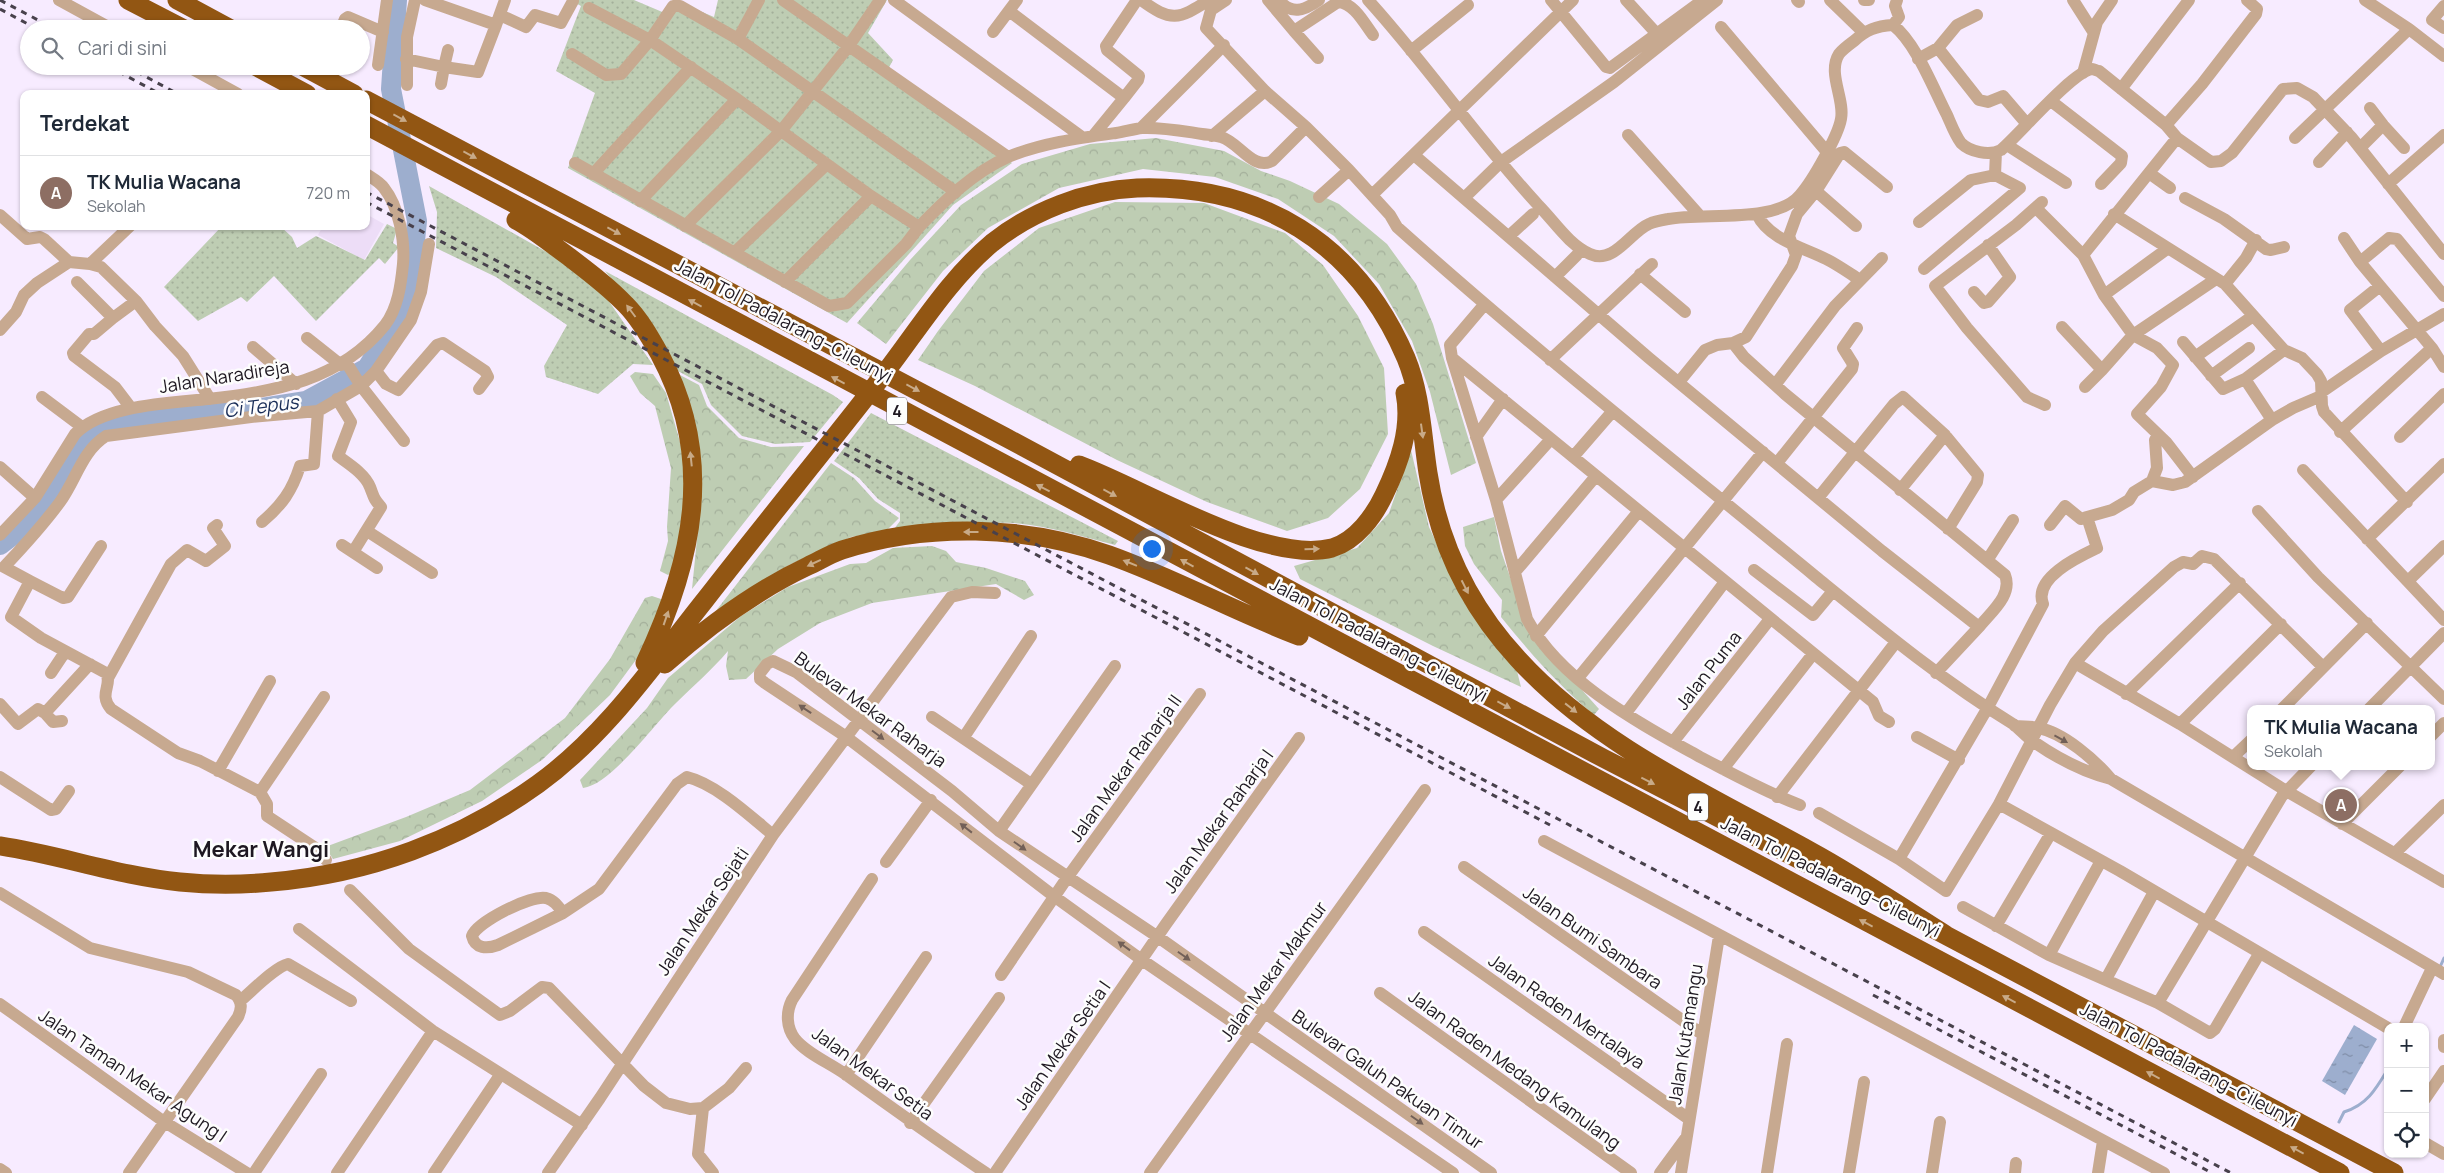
<!DOCTYPE html>
<html lang="id">
<meta charset="utf-8">
<style>
:root{--surface:#fff;--page:#f6f6f7;--text:#1f2937;--muted:#747a83;--line:#e0e1e3;--accent:#1a73e8}
body{margin:0;font-family:Manrope,sans-serif;background:var(--page);color:var(--text)}
.controls{position:absolute;right:15px;bottom:15px;display:grid;overflow:hidden;border-radius:10px;box-shadow:0 1px 4px #0004}
.controls button{width:45px;height:45px;display:grid;place-items:center;padding:0;border:0;border-bottom:1px solid var(--line);background:var(--surface);color:var(--text);font:25px sans-serif}
.you{position:absolute;left:1151px;top:548px;width:18px;height:18px;margin:-12px;border:4px solid #fff;border-radius:50%;background:#1a73e8;box-shadow:0 0 0 8px #1a73e833}
.badge{display:grid;place-items:center;width:32px;height:32px;border-radius:50%;background:var(--accent);color:#fff;font-size:16px;font-weight:700}
.pin{position:absolute;translate:-50% -50%;border:2px solid #fff;box-shadow:0 1px 5px #0006}
.popup{position:absolute;left:2247px;top:705px;width:188px;height:65px;box-sizing:border-box;display:grid;place-content:center;border-radius:10px;background:var(--surface);filter:drop-shadow(0 1px 4px #0005);font-size:16px;white-space:nowrap;color:var(--muted)}
.popup b{font-size:19px;color:var(--text)}
.popup::after{content:'';position:absolute;left:50%;top:100%;margin-left:-10px;border:10px solid transparent;border-top-color:var(--surface)}
.list{margin:0;padding:0;list-style:none}
h2{display:flex;justify-content:space-between;align-items:center;height:65px;margin:0;padding:0 20px;font-size:21px}
h2 small{font-size:16px;font-weight:400;color:var(--muted)}
.list li{display:grid;grid-template-columns:32px 1fr auto;gap:15px;align-items:center;box-sizing:border-box;height:75px;padding:0 20px;border-top:1px solid var(--line)}
.list b{display:block;font-size:19px;white-space:nowrap}
.list p{margin:0;font-size:16px;white-space:nowrap;color:var(--muted)}
.list em{font-size:16px;font-style:normal;color:var(--muted)}
.icon{flex:none;width:28px;height:28px;fill:none;stroke:currentColor;stroke-width:2;stroke-linecap:round;stroke-linejoin:round}
.map{position:relative;flex:none;width:2444px;height:1173px;overflow:hidden}
.search{position:absolute;background:var(--surface);box-shadow:0 1px 4px #0004;left:20px;top:20px;width:350px;height:55px;display:flex;align-items:center;gap:12px;box-sizing:border-box;padding:0 18px;border-radius:28px;color:var(--muted);font-size:19px}
.panel{position:absolute;background:var(--surface);box-shadow:0 1px 4px #0004;left:20px;top:90px;width:350px;height:140px;border-radius:10px}
.map>svg:first-child{display:block}
.built{fill:#edddf7}
.grass{fill:url(#grass-dots)}
.forest{fill:url(#forest-crowns)}
.water{fill:url(#water-ripples)}
.lines{fill:none;stroke-linecap:round;stroke-linejoin:round}
.stream{stroke:#9daece;stroke-width:3}
.river{stroke:#9daece;stroke-width:20}
.minor{stroke:#c7a990;stroke-width:12}
.highway{stroke:#925613;stroke-width:19}
.rail{stroke:#48414c;stroke-width:3;stroke-dasharray:6 6;stroke-linecap:butt}
.oneway{fill:#c8aa88}
.oneway2{fill:#726058}
.labels{text-anchor:middle;dominant-baseline:central;stroke-width:5;stroke-linejoin:round;paint-order:stroke}
.shield{fill:#fdfdfd;stroke:#615d63;stroke-width:1}
.shield-label{font-size:16px;font-weight:bold;fill:#1e1821}
.street-label{font-size:18px;fill:#1e1821;stroke:#fdfdfd}
.water-label{font-size:19px;font-style:italic;fill:#182c56;stroke:#fdfdfd}
.district-label{font-size:22px;font-weight:bold;fill:#1e1821;stroke:#fdfdfd}
</style>
<div class="map">
<svg width="2444" height="1173" viewBox="0 0 2444 1173">
<defs>
<pattern id="grass-dots" width="8" height="8" patternUnits="userSpaceOnUse" patternTransform="scale(1.25)"><rect width="8" height="8" fill="#becdb3"/><path d="M2 2h.1M6 6h.1" fill="none" stroke="#a3af9a" stroke-width="1.8" stroke-linecap="round"/></pattern>
<pattern id="forest-crowns" width="20" height="18" patternUnits="userSpaceOnUse" patternTransform="scale(1.25)"><rect width="20" height="18" fill="#becdb3"/><path d="M2 6a3 3 0 1 1 6 0M12 15a3 3 0 1 1 6 0" fill="none" stroke="#a3af9a"/></pattern>
<pattern id="water-ripples" width="26" height="14" patternUnits="userSpaceOnUse" patternTransform="scale(1.25)"><rect width="26" height="14" fill="#9daece"/><path d="M2 4q2-2 4 0t4 0M15 11q2-2 4 0t4 0" fill="none" stroke="#7f8da7"/></pattern>
</defs>
<rect width="100%" height="100%" fill="#f7ebff"/>
<path class="built" d="M366,214L384,224L364,260L318,235L323,226H366Z"/>
<path class="grass" d="M570,0H634L667,14L674,0L714,17L718,0H887L868,33L893,60L886,73L1012,163L953,205L847,323L568,168L595,93L556,71L581,6Z
M429,186L568,264L606,297L653,365L633,364L598,394L546,377L544,366L567,325L496,277L436,248L437,212Z
M387,224L397,229L393,243L399,247L385,264L379,258L316,321L274,276L247,302L241,297L198,321L164,287L222,226H280L292,237L297,248L316,236L365,260Z
M605,271L833,395L843,402L810,442L775,444L742,436L711,405L702,384L676,370L650,325Z
M871,413L1118,541L1115,545C1082,536 1048,526 1014,523C973,521 931,529 891,533L900,521V513L878,499L859,478L834,461Z"/>
<path class="forest" d="M1156,138L1224,151L1261,171L1290,181L1339,204L1387,244L1416,284L1433,324L1476,463L1451,475L1430,392L1412,341L1379,284L1334,236L1278,199L1215,177L1143,169L1059,188L988,228L943,271L886,344L857,323L910,260L961,205L1022,164L1090,144Z
M1115,202L1204,203L1285,233L1323,265L1358,316L1384,368L1388,434L1360,489L1328,518L1287,531L1207,502L1117,460L975,386L918,360L938,331L984,271L1039,228Z
M635,372L653,374L666,393L690,477L676,570L668,575L660,571L668,541L667,527L671,468L655,406L640,393L630,376Z
M680,375L699,385L707,406L739,438L771,447L804,446L692,589L699,519L689,408Z
M1411,450L1429,527L1463,600L1516,667L1521,687L1433,646L1300,579L1294,566L1357,548L1389,513Z
M831,463L854,478L875,501L899,518L886,531L851,537L789,565L745,591L715,612Z
M1494,517L1501,551L1516,594L1565,671L1599,709L1594,715C1559,686 1530,653 1501,617L1502,600L1474,564L1465,546L1463,527Z
M932,546L946,551L956,562L986,568L1025,581L1034,595L1024,600L996,584L872,603L820,623L778,649L746,679L729,680L726,666L728,651C712,670 694,685 676,703C655,723 611,785 583,788L580,780L647,708L668,678L741,616L788,587L850,564L866,563L893,548Z
M652,596L661,599L663,612L641,653L610,695L542,760L482,801L400,841L333,859L325,847L406,817L470,790L565,718L610,659L645,598Z"/>
<path class="water" d="M2354,1025L2377,1039L2345,1095L2322,1081Z"/>
<g class="lines">
<path class="stream" d="M2440,967L2444,958
M2339,1122L2344,1112C2367,1105 2376,1089 2388,1069"/>
<path class="river" d="M0,545L33,520L93,432L141,421L241,411L306,401L367,368L409,300L417,221L391,89L397,0"/>
<path class="minor" d="M59,0L112,29
M425,0L496,25L505,0
M783,0L1008,157
M880,0L848,47L781,131L871,196L919,227C944,201 974,172 1008,157C1042,143 1080,138 1116,133C1124,132 1133,129 1142,128C1162,127 1182,131 1202,134C1208,135 1215,135 1221,137C1239,142 1253,171 1272,161L1306,127
M894,0L1082,137
M1141,0C1171,22 1178,20 1209,0
M1226,0L1211,10L1206,28L1265,91L1306,127L1349,170L1390,215L1397,227C1533,349 1675,461 1816,577C1880,629 1943,681 2013,724C2020,729 2026,737 2034,742C2057,758 2084,772 2111,779L2444,974
M1268,0L1294,31L1338,2C1354,3 1364,23 1373,35
M1279,0C1291,15 1304,11 1319,0
M1368,0C1428,66 1478,140 1539,206C1554,221 1569,245 1590,254C1614,265 1630,232 1649,224C1655,221 1662,220 1668,219C1704,212 1776,224 1800,195C1812,182 1838,136 1841,119C1845,99 1827,73 1839,54C1843,49 1850,44 1854,41C1866,30 1876,26 1893,25C1916,43 1933,88 1947,115C1951,124 1955,135 1961,143C1970,152 1989,156 2001,150C2018,136 2073,71 2092,69C2093,69 2097,71 2099,71L2166,125L2177,138L2211,162L2221,161L2232,153L2283,89L2297,88L2313,97L2352,138L2444,254
M1551,0L1606,67L1610,68L1703,0
M1626,0L1657,34
M1797,0L1799,2
M1830,0L1863,32
M1864,0H1869
M2073,0L2094,33
M2444,6L2432,20L2444,28
M589,8L650,40L737,99
M1009,11L1124,98L1093,136
M500,15L526,27L535,15L561,23L573,1
M1893,25L1899,17L1895,6L1897,0
M1721,27L1827,152
M341,29L345,19L348,17L383,32
M2409,29L2444,56
M1294,31L1318,58
M993,32L1017,0
M738,39L759,0
M1938,48L1957,25L1977,15
M1411,51L1468,5
M572,54L606,75L621,74L650,40L673,6H680L738,39L956,192
M406,59L444,67L448,50
M1918,59L1938,48L1979,100L1988,102L2003,96L2027,124
M378,65L387,0
M187,66L238,94
M2083,73L2097,22L2112,0
M441,84L444,67L478,72L496,25
M407,85V37L415,0
M2121,89L2189,0
M1124,98L1138,80L1139,76L1107,50L1106,46L1137,0
M2051,101L2122,156L2121,163L2101,184
M2370,108L2383,125
M2166,125L2202,84L2256,14L2257,9L2247,0
M1141,128L1224,45
M1628,135L1700,216
M1212,136L1265,91
M2295,138L2409,29L2365,0
M2007,145L2066,183
M2360,148L2383,125L2404,148
M1414,155L1649,358L1882,551L1979,627C1991,612 2013,595 2005,575L1785,394L1744,357L1733,343
M2319,162L2347,132
M575,163L829,306L847,303L906,244L919,227
M2149,173L2170,188
M593,174L691,67
M2388,184L2444,135
M1816,191L1856,226
M1372,195L1573,0
M1319,197L1349,170
M1464,198L1501,162L1614,82L1717,0
M2185,198L2224,219L2266,249L2271,250L2284,247
M640,201L737,99L781,131L685,226
M2042,202L2016,225L1935,286L1967,328L2027,397L2045,405
M2036,208L2083,255L2177,138
M1757,214C1768,239 1804,248 1826,259C1838,265 1849,273 1860,280
M2114,214L2225,284L2284,350L2302,358L2317,374L2321,381L2322,406L2324,412L2407,502
M0,215L27,239L40,237L44,239L69,262
M1919,222L1971,180L1995,175
M1509,236L1533,214
M2344,238L2360,262
M735,252L826,165
M2083,255L2104,295L2133,335L2157,348L2173,365L2161,387L2137,414L2166,442L2193,477
M90,264L101,267L136,301
M1924,269L2020,188L1995,175L1996,152
M1640,274L1685,312
M1555,277L1577,255
M77,282L113,318L136,301L155,326L183,356L210,399
M785,282L871,196
M2225,284L2246,258L2256,240
M2380,286L2350,310L2381,351
M1974,292L1984,303L1988,302L2010,277L1988,245
M2104,295L2167,249
M2444,296L2397,239L2389,238L2360,262L2432,348L2444,367
M1484,305L1450,345L1452,358L1873,702L1879,716L1889,722
M113,318L94,334H89L73,353L74,356L115,387L131,408
M2062,327L2102,370L2133,335L2216,279
M0,330L16,312L24,295L37,283L69,262L90,264L130,226
M307,338L341,365
M2183,342L2223,389L2245,379L2284,350
M253,347L296,384
M2195,357L2253,316
M1452,358L1496,500L1527,619C1561,682 1639,723 1700,757C1733,774 1765,792 1800,805
M1550,360L1652,264
M346,362L361,386L404,441
M376,371L386,384L398,390L437,345L443,343L485,371L488,377L479,389
M2211,376L2249,348
M2245,379L2272,420
M1679,382L1705,350L1717,345L1733,343L1746,337L1792,266L1796,255L1789,236L1797,214L1816,191L1840,153L1844,152L1887,187
M1775,385L1835,306L1882,258
M2085,387L2102,370
M2323,391L2381,351L2444,314
M42,397L82,427
M337,399L351,422L338,456C349,464 365,474 370,487C374,497 373,498 381,507L353,552
M2340,432L2432,348
M1476,437L1503,399
M2400,437L2444,394
M1573,457L1612,412
M1777,463L1852,369L1853,364L1843,348L1857,328
M0,467L35,498
M2303,470L2444,620
M2152,481L2173,485L2185,482L2272,420L2293,408L2321,396
M1900,490L1945,435
M1818,498L1894,404L1903,397L1945,435L1978,475L1977,482L1948,529
M1496,500L1551,439
M2258,511L2318,577L2444,699
M262,522C282,505 292,491 300,466L314,464L318,411
M2050,525L2065,506L2081,519L2087,517
M367,531L432,573
M0,535L35,498L75,434C103,405 170,403 208,399C275,392 341,380 385,325C398,308 401,284 403,264C405,240 399,207 384,188C380,182 372,178 366,174
M2367,539L2444,464
M342,545L377,568
M1988,559L2013,520
M1754,570L1813,615L1833,591
M1515,572L1596,476
M30,581L63,598L68,597L101,546
M2408,581L2444,546
M1536,636L1639,511
M2075,663L2180,724L2288,792L2444,882
M51,673L65,652
M1936,673L1979,627
M108,678L171,564L187,550L206,561L225,546L213,528L217,525
M1578,678L1763,452
M2126,694L2240,583
M0,704L18,724L38,709L45,713
M2282,709L2367,623
M2369,709L2444,633
M1626,713L1724,583
M932,717L1031,784
M62,721L53,722L45,713L90,664
M2180,724L2281,624
M2015,726C2023,727 2031,726 2039,728C2064,733 2095,760 2111,779
M2431,736L2444,723
M964,737L1031,636
M1917,737L1959,760
M1673,742L1770,619
M2233,757L2251,740
M1723,769L1813,654
M218,771L270,681
M0,777L51,810L56,809L69,791
M260,792L324,697
M1777,797L1896,642
M1999,804L2120,871L2388,1028
M1819,813L1899,859L1946,891L1999,804L2050,705L2075,663L2103,631L2174,567L2183,562L2193,564L2202,556L2214,559L2323,667
M2342,824L2400,766
M999,831L1115,666
M1544,841L2164,1173
M2395,853L2444,805
M1899,859L1987,709L2043,604C2033,578 2078,557 2097,548L2087,517L2112,510L2129,500L2134,492L2152,481L2157,468L2155,440L2158,435
M326,860L317,849L267,816V804L260,792L200,761L178,753L111,709C98,694 113,685 106,673L41,638L11,617L30,581L4,567C24,546 43,525 60,502C76,480 82,451 106,436L251,417L318,411L361,386L376,371L411,320L421,292L429,244
M886,862L931,800
M1464,867L1702,1034
M872,879L792,1000C786,1012 786,1027 795,1039C807,1054 830,1063 845,1074C892,1108 938,1141 986,1173
M350,890L409,949L500,1015L510,1011L542,987L549,988L644,1086L666,1103L690,1109L703,1108L698,1154L713,1173
M0,893L90,948L188,972L236,995C242,1003 242,1008 238,1017L129,1173
M1963,907L2049,955L2158,1003L2210,1033L2215,1029L2259,954
M563,913C558,906 554,900 546,898C530,895 477,922 472,936C475,949 487,949 498,945L563,913L599,889L677,784L687,777C716,784 750,816 773,835
M1996,926L2051,833
M299,929L433,1031L582,1125
M1424,932L1689,1119
M2049,955L2101,861
M1001,975L1067,878L1200,694
M2106,979L2154,892
M1380,993L1631,1173
M240,1001C252,991 275,967 288,964L351,1001
M2158,1003L2282,796L2311,766
M0,1004L163,1121L247,1173
M2404,1027L2432,968
M2444,1040V1047
M846,1075L926,957
M2425,1099L2444,1071
M703,1108L729,1088L746,1068
M910,1123L999,998
M2425,1143L2444,1154
M0,1169L6,1173
M254,1173L321,1074
M337,1173L433,1031
M434,1173L500,1075
M548,1173L600,1098L773,835L951,597L972,592L995,593
M995,1173L1166,924L1299,738
M1150,1173L1425,790
M1453,1173L1142,960L1055,897L845,736L765,683L760,679V673L767,664L773,661L796,672L952,791L999,831L1158,937L1491,1173
M1660,1173L1685,1139
M1681,1173L1719,936
M1767,1173L1787,1044
M1849,1173L1864,1082
M1932,1173L1940,1122
M2015,1173L2016,1163
M2098,1173L2103,1141"/>
<path class="highway" d="M128,0L184,29
M177,0L231,29
M255,66L307,94
M302,66L354,94
M366,100L1005,437L1603,758L1806,863
M366,125C1022,479 1681,826 2340,1173
M516,220C535,230 551,244 568,256C589,272 609,287 626,305C640,319 651,339 660,355C716,459 693,562 645,663
M1079,465C1144,489 1266,565 1332,548C1356,541 1374,516 1384,495C1399,464 1412,428 1405,393
M665,664C709,625 755,591 808,566C819,561 830,554 842,550C927,523 1025,525 1109,555C1174,578 1235,612 1299,636
M0,846C60,855 119,876 180,882C210,885 241,885 271,882C368,874 460,840 538,784C606,735 654,664 705,600C764,524 825,450 884,374C918,330 949,279 992,243C1032,211 1086,190 1137,188C1261,184 1357,243 1406,358C1421,394 1422,435 1428,473C1439,545 1469,606 1518,659C1597,746 1711,796 1812,852C1858,877 1901,907 1946,935
M1934,929L2394,1173"/>
<path class="rail" d="M0,0L55,29
M0,9L37,29
M108,66L160,94
M126,66L178,94
M366,192L2231,1173
M366,202L1550,825
M1873,995L2212,1173"/>
</g>
<defs><path id="oneway-solid" d="M-6-.8H1V-3.2L6.5 0L1 3.2V.8H-6Z" transform="scale(1.25)"/></defs>
<g class="oneway">
<use href="#oneway-solid" transform="translate(400 118) rotate(28)"/>
<use href="#oneway-solid" transform="translate(470 155) rotate(28)"/>
<use href="#oneway-solid" transform="translate(614 231) rotate(28)"/>
<use href="#oneway-solid" transform="translate(695 303) rotate(-152)"/>
<use href="#oneway-solid" transform="translate(631 311) rotate(-127)"/>
<use href="#oneway-solid" transform="translate(838 380) rotate(-152)"/>
<use href="#oneway-solid" transform="translate(913 388) rotate(28)"/>
<use href="#oneway-solid" transform="translate(1422 431) rotate(82)"/>
<use href="#oneway-solid" transform="translate(691 459) rotate(-96)"/>
<use href="#oneway-solid" transform="translate(1043 488) rotate(-153)"/>
<use href="#oneway-solid" transform="translate(1110 493) rotate(28)"/>
<use href="#oneway-solid" transform="translate(971 532) rotate(-180)"/>
<use href="#oneway-solid" transform="translate(1312 549) rotate(-2)"/>
<use href="#oneway-solid" transform="translate(814 563) rotate(155)"/>
<use href="#oneway-solid" transform="translate(1130 563) rotate(-158)"/>
<use href="#oneway-solid" transform="translate(1187 563) rotate(-151)"/>
<use href="#oneway-solid" transform="translate(1252 571) rotate(29)"/>
<use href="#oneway-solid" transform="translate(1465 587) rotate(63)"/>
<use href="#oneway-solid" transform="translate(666 618) rotate(-71)"/>
<use href="#oneway-solid" transform="translate(1504 705) rotate(28)"/>
<use href="#oneway-solid" transform="translate(1571 708) rotate(38)"/>
<use href="#oneway-solid" transform="translate(1648 781) rotate(27)"/>
<use href="#oneway-solid" transform="translate(1866 923) rotate(-152)"/>
<use href="#oneway-solid" transform="translate(2009 999) rotate(-152)"/>
<use href="#oneway-solid" transform="translate(2153 1075) rotate(-152)"/>
<use href="#oneway-solid" transform="translate(2297 1150) rotate(-152)"/>
</g>
<g class="oneway2">
<use href="#oneway-solid" transform="translate(805 709) rotate(-146)"/>
<use href="#oneway-solid" transform="translate(878 735) rotate(37)"/>
<use href="#oneway-solid" transform="translate(2061 739) rotate(29)"/>
<use href="#oneway-solid" transform="translate(966 828) rotate(-142)"/>
<use href="#oneway-solid" transform="translate(1020 846) rotate(35)"/>
<use href="#oneway-solid" transform="translate(1124 946) rotate(-144)"/>
<use href="#oneway-solid" transform="translate(1184 956) rotate(35)"/>
<use href="#oneway-solid" transform="translate(1417 1120) rotate(35)"/>
</g>
<g class="labels">
<g class="shield">
<rect x="887" y="397.5" width="20" height="27" rx="4"/>
<rect x="1688" y="793.5" width="20" height="27" rx="4"/>
</g>
<g class="shield-label">
<text x="897" y="411">4</text>
<text x="1698" y="807">4</text>
</g>
<g class="street-label">
<text transform="translate(784 320) rotate(28)">Jalan Tol Padalarang–Cileunyi</text>
<text transform="translate(224 376) rotate(-9)">Jalan Naradireja</text>
<text transform="translate(1379 639) rotate(28)">Jalan Tol Padalarang–Cileunyi</text>
<text transform="translate(1708 670) rotate(-52)">Jalan Puma</text>
<text transform="translate(871 709) rotate(36)">Bulevar Mekar Raharja</text>
<text transform="translate(1125 768) rotate(-54)">Jalan Mekar Raharja II</text>
<text transform="translate(1218 821) rotate(-54)">Jalan Mekar Raharja I</text>
<text transform="translate(1831 876) rotate(27)">Jalan Tol Padalarang–Cileunyi</text>
<text transform="translate(702 911) rotate(-56)">Jalan Mekar Sejati</text>
<text transform="translate(1593 937) rotate(35)">Jalan Bumi Sambara</text>
<text transform="translate(1273 971) rotate(-54)">Jalan Mekar Makmur</text>
<text transform="translate(1567 1011) rotate(35)">Jalan Raden Mertalaya</text>
<text transform="translate(1685 1034) rotate(-81)">Jalan Kutamangu</text>
<text transform="translate(1062 1045) rotate(-55)">Jalan Mekar Setia I</text>
<text transform="translate(2189 1064) rotate(28)">Jalan Tol Padalarang–Cileunyi</text>
<text transform="translate(1515 1069) rotate(36)">Jalan Raden Medang Kamulang</text>
<text transform="translate(873 1073) rotate(36)">Jalan Mekar Setia</text>
<text transform="translate(133 1075) rotate(34)">Jalan Taman Mekar Agung I</text>
<text transform="translate(1388 1079) rotate(35)">Bulevar Galuh Pakuan Timur</text>
</g>
<g class="water-label">
<text transform="translate(261 406) rotate(-7)">Ci Tepus</text>
</g>
<g class="district-label">
<text x="261" y="849">Mekar Wangi</text>
</g>
</g>
</svg>
<div class="controls">
<button>+</button>
<button>−</button>
<button><svg class="icon" aria-label="locate" viewBox="0 0 24 24"><circle cx="12" cy="12" r="6"/><path d="M12 2v4M12 18v4M2 12h4M18 12h4"/></svg></button>
</div>
<div class="you"></div>
<div class="pin badge" style="left:2341px;top:805px;background:#8d6e63">A</div>
<div class="popup"><b>TK Mulia Wacana</b>Sekolah</div>
<div class="search"><svg class="icon" aria-label="search" viewBox="0 0 24 24"><circle cx="10" cy="10" r="6"/><path d="M15 15l6 6"/></svg>Cari di sini</div>
<section class="panel">
<h2>Terdekat<small></small></h2>
<ul class="list">
<li><span class="badge" style="background:#8d6e63">A</span><div><b>TK Mulia Wacana</b><p>Sekolah</p></div><em>720 m</em></li>
</ul>
</section>
</div>
